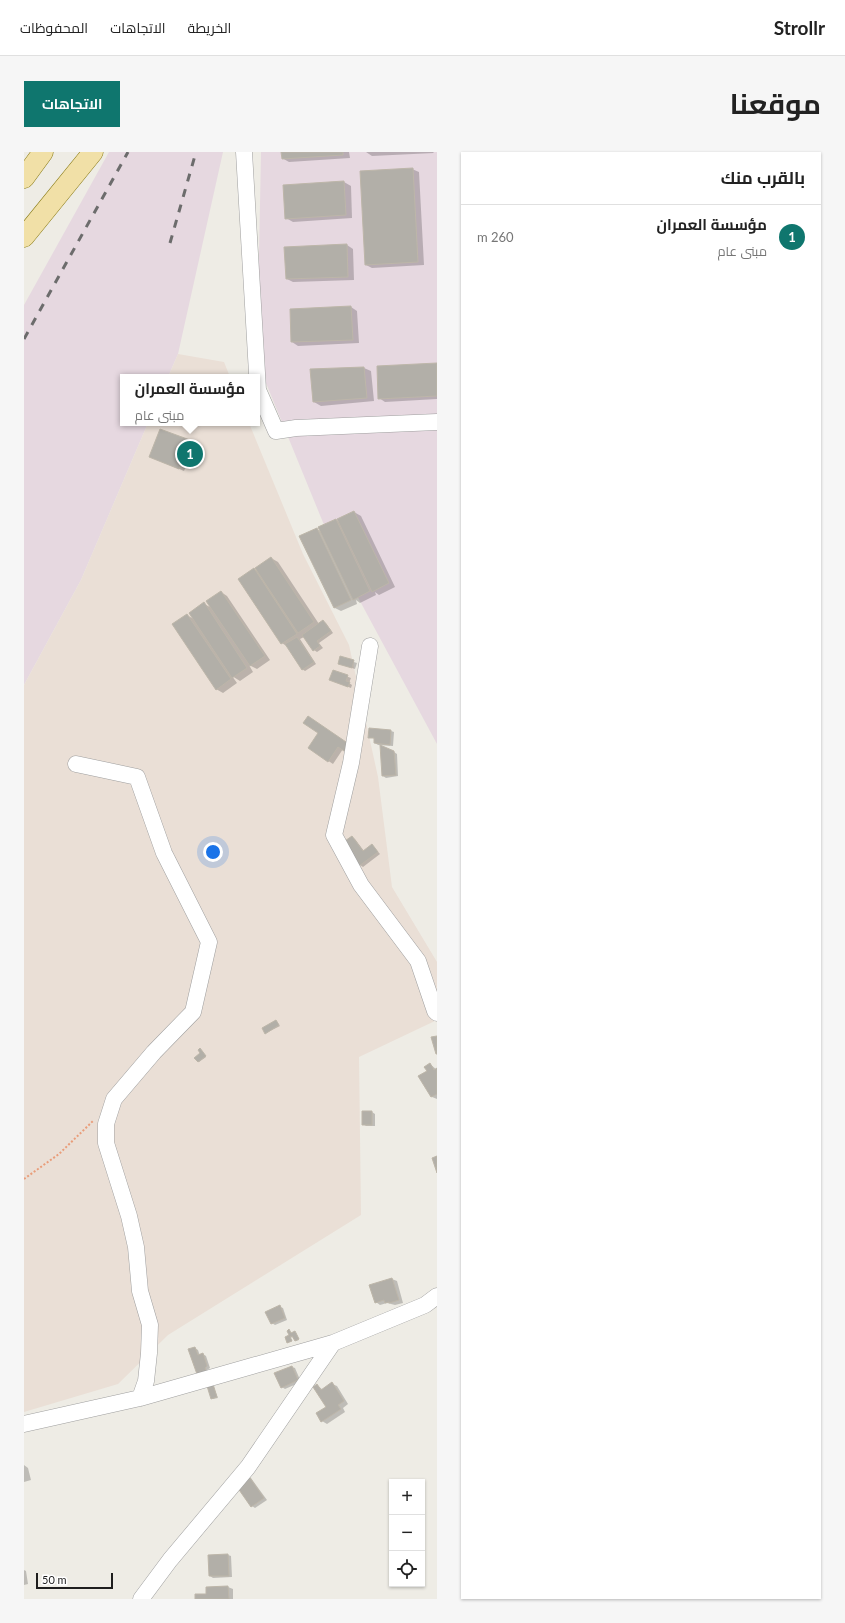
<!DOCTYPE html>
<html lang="ar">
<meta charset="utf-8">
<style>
:root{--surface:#fff;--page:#f6f6f6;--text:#222;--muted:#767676;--line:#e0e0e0;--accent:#0f766e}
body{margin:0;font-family:Lato,Cairo,sans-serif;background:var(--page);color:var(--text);direction:rtl}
.controls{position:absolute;right:12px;bottom:12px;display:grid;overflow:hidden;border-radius:0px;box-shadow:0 1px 3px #0004}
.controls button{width:36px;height:36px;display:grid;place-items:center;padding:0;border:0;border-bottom:1px solid var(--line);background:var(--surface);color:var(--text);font:20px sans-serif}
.scale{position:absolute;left:12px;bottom:10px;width:77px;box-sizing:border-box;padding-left:4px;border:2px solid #1e1e1e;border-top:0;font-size:11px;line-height:14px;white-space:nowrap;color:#1e1e1e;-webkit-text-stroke:3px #fff;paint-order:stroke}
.you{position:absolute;left:189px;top:700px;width:14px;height:14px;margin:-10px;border:3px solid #fff;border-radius:50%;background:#1a73e8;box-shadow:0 0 0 6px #1a73e833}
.badge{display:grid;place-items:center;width:26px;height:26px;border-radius:50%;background:var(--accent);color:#fff;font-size:13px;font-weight:700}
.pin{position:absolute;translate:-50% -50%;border:2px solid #fff;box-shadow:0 1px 4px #0006}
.popup{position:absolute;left:96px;top:222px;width:140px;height:52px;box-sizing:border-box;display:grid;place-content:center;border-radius:0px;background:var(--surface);filter:drop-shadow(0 1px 3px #0005);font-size:13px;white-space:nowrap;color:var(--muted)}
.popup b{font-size:15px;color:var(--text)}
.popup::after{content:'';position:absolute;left:50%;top:100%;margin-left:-8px;border:8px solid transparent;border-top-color:var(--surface)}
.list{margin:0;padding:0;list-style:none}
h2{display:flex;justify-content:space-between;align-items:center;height:52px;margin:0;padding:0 16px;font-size:17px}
h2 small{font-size:13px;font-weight:400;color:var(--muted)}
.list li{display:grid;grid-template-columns:26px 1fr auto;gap:12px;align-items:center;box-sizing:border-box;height:64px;padding:0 16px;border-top:1px solid var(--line)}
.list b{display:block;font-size:15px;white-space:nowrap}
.list p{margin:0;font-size:13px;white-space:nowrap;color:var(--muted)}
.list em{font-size:13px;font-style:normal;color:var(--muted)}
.icon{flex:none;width:22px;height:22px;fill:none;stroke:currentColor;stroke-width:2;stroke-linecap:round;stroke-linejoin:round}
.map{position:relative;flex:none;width:413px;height:1447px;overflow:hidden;direction:ltr;border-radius:0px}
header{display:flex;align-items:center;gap:24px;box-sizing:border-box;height:56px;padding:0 20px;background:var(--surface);border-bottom:1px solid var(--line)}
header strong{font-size:19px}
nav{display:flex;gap:22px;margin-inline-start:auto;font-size:14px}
.intro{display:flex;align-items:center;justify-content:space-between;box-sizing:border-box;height:96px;padding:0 24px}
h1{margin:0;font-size:28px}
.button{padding:10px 18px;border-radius:0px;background:var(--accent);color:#fff;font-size:14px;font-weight:700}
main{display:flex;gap:24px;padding:0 24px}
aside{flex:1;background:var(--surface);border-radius:0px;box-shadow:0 1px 3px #0004}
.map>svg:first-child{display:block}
.industrial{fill:#e6d8e0}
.military{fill:#eadfd6}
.shadow{fill:#0003}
.building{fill:#b2afa8;stroke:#bdb6a9}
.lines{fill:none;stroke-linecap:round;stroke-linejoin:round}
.minor-casing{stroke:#9f9f9f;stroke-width:17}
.major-casing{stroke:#867811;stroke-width:21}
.path{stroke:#e99d7a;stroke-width:2;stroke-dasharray:2 2;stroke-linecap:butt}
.minor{stroke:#fff;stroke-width:16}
.major{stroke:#f1e0a7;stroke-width:20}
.rail{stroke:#6c6c6c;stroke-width:3;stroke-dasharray:8 8;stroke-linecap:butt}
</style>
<header>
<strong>Strollr</strong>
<nav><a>الخريطة</a><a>الاتجاهات</a><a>المحفوظات</a></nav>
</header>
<div class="intro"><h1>موقعنا</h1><a class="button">الاتجاهات</a></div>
<main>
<aside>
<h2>بالقرب منك<small></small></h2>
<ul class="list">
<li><span class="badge">1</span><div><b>مؤسسة العمران</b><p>مبنى عام</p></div><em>260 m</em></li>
</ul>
</aside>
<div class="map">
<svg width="413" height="1447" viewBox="0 0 413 1447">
<rect width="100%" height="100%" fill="#eeece5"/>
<path class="industrial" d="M85,0H199L154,202L144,225H99V271H124L57,428L0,533V153Z
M237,0H413V592L316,412L233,209Z"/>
<path class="military" d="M154,202L200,210L206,225H144Z
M124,271H225L279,402L325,493L354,625L368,735L413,810V868L335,905L337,1063L144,1183L94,1232L0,1260V533L57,428Z"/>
<path class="shadow" d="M258,0H325L326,6L265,10L258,6Z
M342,0H409L410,1L348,4Z
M388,17L395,20L400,113L348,116L342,113Z
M320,30L327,34L328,66L269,70L262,66L260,34Z
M323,93L329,97L330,128L269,130L263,127Z
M327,155L333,159L335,191L274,194L268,190Z
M413,212V247L361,250L355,246Z
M340,216L347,219L350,249L297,254L290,250L287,218Z
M136,278L171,292L160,319L126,305Z
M330,360L337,364L371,435L355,443L351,440L352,443L336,451L332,448L333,452L317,459L311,456L277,385L293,377L297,380L312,368L315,370Z
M247,406L254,410L295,472L299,469L302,471L309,481L295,491L299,496L293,500L290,498L280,485L276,487L292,512L281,519L278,517L264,495L258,491L230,417L235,420Z
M197,440L203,444L246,508L233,517L225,513L229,520L216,529L208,524L213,531L199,541L192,537L163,463L171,468L180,452L188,456Z
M317,506L333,511L331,517L315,512Z
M309,519L327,526L325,531L328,533L327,536L309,529Z
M284,565L325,601L319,597L309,612L285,596L296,581Z
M367,579L370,580L369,594L354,593L351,591V587L346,585Z
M370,600L373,602L374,624L362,626L359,624Z
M328,685L331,687L340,699L348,693L356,702L339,715L336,713Z
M252,869L256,874L242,881Z
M177,898L182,905L175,910L174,909L177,901Z
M406,912L413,918V947L408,945L396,924L404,919Z
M348,960L351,962V974H342L339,972Z
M368,1127L373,1129L379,1151L371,1153L363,1151L356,1153L352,1150Z
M256,1155L259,1156L263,1168L251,1173L248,1171Z
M265,1179L268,1182L272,1181L275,1188L272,1189L269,1184L267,1186L268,1189L264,1190L266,1184Z
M171,1196L174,1198L176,1204L179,1202L182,1204L186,1216L183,1218L185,1223L177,1226Z
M268,1215L271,1216L277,1230L261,1237L258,1235Z
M308,1232L313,1234L324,1252L319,1256L321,1260L303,1272L298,1269L303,1255L293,1233L299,1238Z
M189,1233L194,1246L189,1247L188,1246Z
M0,1313L4,1316L7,1328L0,1330Z
M224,1324L227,1326L243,1348L231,1356L228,1354Z
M204,1403L207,1404L208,1425L189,1426L186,1424L185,1404Z
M0,1418L2,1419L4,1432L0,1433Z
M204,1435L209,1437V1447H172L183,1443V1436Z"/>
<path class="building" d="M257,0H319V3L258,7Z
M389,16L394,110L341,113L336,19Z
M320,29L322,63L261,67L259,33Z
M323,92L324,125L262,127L260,95Z
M327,154L329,188L267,190L266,157Z
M413,211V244L354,247L353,214Z
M340,215L343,246L289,250L286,217Z
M136,277L166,288L155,317L125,305Z
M330,359L365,431L348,440L313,367Z
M312,367L346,439L329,448L294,375Z
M293,376L327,448L310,456L275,384Z
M247,405L290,470L274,481L231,416Z
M230,416L273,482L257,492L214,427Z
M197,439L241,504L226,514L182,449Z
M180,450L223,516L208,526L165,461Z
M163,462L207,527L192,538L148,472Z
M299,468L307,479L293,489L296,494L289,499L278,483Z
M273,485L290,510L278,518L261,492Z
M316,504L330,508L328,516L314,512Z
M309,518L324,523L322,529L326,530L324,535L305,528Z
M284,564L325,592L320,599L314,595L304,610L284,596L294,581L279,571Z
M345,576L367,578L366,593L350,591V586H344Z
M356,593L370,599L372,623L358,624Z
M328,684L339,699L348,692L354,700L335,714L318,691Z
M252,868L255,873L241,882L238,876Z
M413,884V902H412L407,885Z
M176,896L182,904L174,910L170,906L176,901L174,898Z
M406,911L410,918L413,916V942L407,945L394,924L403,919L400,915Z
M338,959H348V973H338Z
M413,1004V1021L408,1006Z
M368,1126L375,1148L365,1151V1150L361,1151L360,1148L351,1151L345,1133Z
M256,1153L261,1166L247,1172L241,1160Z
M265,1177L267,1181L271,1179L275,1187L271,1189L268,1184L266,1185L268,1189L263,1191L261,1185L265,1183L263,1179Z
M171,1195L174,1203L179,1201L183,1214L181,1216L183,1221L174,1225L164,1197Z
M268,1214L274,1228L257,1236L250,1221Z
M308,1230L320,1249L314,1253L317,1257L297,1270L292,1261L302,1255L289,1235L293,1232L297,1238Z
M189,1232L193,1245L187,1247L183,1234Z
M224,1323L240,1346L227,1355L211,1332Z
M204,1402L205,1424H185L184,1403Z
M204,1434L205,1447H171V1442H182V1435Z"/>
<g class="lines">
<defs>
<path id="minor" d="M220,0L234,238L252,279L272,276L413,270
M346,494L327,611L310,683L337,733L394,809L411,859L413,861
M52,612L113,625L140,701L185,790L169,860L130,900L90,947L82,972V991L105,1064L112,1095L116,1139L126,1173L125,1201L122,1229L116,1246
M0,1272L116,1246L309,1191L401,1153L413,1144
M117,1447L146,1408L224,1315L309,1191"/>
<path id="major" d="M0,26L19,0
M0,85L69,0"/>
</defs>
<use href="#minor" class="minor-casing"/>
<use href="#major" class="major-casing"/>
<path class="path" d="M0,1027L35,1002L70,968"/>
<use href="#minor" class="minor"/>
<use href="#major" class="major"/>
<path class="rail" d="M146,91L172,0
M0,187L104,0"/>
</g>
</svg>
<div class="controls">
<button>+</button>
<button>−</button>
<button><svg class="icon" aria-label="locate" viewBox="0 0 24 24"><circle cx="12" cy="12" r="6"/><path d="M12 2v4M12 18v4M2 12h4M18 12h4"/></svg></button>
</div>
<div class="scale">50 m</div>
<div class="you"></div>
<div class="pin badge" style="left:166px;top:302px">1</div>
<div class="popup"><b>مؤسسة العمران</b>مبنى عام</div>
</div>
</main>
